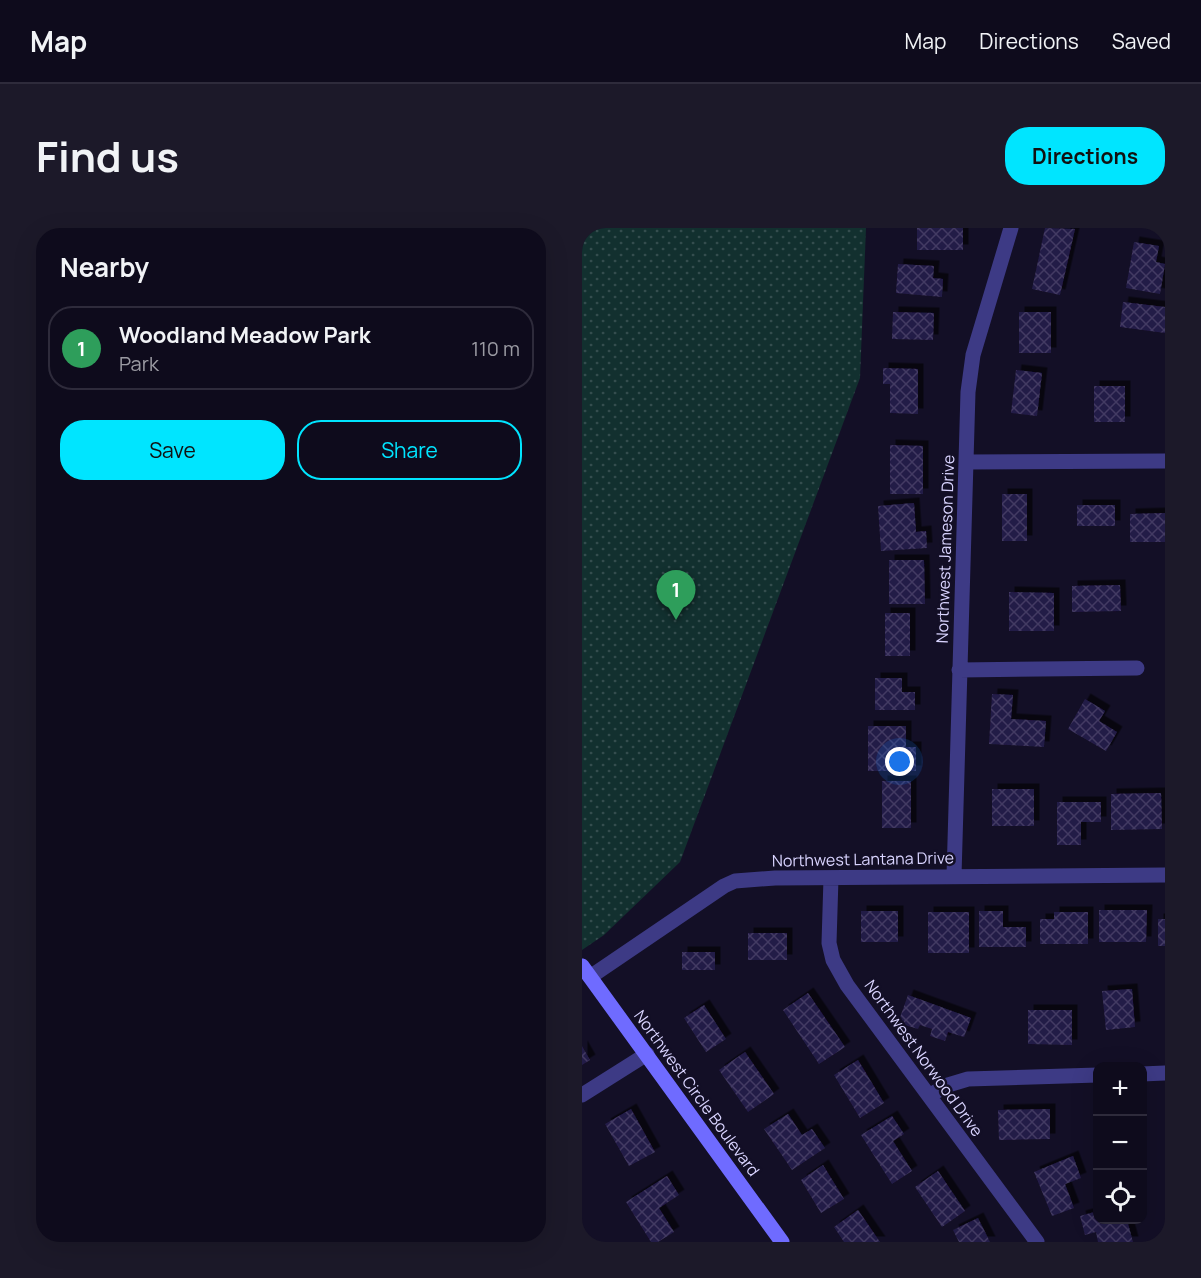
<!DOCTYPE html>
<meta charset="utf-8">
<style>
:root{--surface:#0e0b1c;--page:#1c1929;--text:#f1f3f6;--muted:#9b9ba3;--line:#2e2b3b;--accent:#00e5ff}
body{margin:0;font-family:Manrope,sans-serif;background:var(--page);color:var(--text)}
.controls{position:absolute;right:18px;bottom:18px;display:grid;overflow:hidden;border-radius:12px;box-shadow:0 6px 24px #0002}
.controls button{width:54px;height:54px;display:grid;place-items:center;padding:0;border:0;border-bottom:2px solid var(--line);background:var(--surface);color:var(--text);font:30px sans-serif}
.you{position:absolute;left:318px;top:534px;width:21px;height:21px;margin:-15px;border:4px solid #fff;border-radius:50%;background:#1a73e8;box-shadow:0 0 0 9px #1a73e833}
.badge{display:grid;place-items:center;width:39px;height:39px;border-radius:50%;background:var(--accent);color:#fff;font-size:20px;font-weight:700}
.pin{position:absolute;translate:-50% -50px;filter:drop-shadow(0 2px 3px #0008)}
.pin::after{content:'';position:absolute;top:32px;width:21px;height:18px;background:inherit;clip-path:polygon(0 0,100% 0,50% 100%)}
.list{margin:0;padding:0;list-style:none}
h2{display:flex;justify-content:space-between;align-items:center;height:78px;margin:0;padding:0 24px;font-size:26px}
h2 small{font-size:20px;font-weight:400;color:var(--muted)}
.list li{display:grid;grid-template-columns:39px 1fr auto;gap:18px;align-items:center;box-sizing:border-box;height:84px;margin:0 12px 12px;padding:0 12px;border:2px solid var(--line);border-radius:24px}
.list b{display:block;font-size:22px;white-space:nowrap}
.list p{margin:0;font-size:20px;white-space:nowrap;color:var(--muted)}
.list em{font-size:20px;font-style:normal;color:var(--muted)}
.actions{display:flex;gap:12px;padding:18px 24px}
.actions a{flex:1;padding:14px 0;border:2px solid var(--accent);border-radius:24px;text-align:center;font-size:21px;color:var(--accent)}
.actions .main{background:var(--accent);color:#111}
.icon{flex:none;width:33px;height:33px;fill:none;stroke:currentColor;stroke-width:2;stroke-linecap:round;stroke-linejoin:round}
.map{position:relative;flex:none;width:583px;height:1014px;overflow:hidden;border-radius:24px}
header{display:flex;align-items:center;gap:36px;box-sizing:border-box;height:84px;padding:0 30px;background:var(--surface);border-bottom:2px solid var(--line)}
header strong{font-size:28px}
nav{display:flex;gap:33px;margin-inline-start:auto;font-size:21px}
.intro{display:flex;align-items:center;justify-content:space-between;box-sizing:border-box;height:144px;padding:0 36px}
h1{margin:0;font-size:42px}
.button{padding:15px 27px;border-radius:24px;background:var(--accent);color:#111;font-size:21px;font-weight:700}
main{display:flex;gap:36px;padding:0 36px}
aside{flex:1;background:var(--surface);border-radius:24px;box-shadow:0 6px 24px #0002}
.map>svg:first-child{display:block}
.grass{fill:url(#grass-dots)}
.building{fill:url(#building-cross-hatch);filter:url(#shadow)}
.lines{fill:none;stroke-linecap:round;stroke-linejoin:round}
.street{stroke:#3d3a85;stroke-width:15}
.secondary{stroke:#6f6bff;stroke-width:15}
.labels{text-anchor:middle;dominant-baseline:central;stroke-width:5;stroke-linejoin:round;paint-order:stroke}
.street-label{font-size:16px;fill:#d9d4ff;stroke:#130f26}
</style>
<header>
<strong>Map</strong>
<nav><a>Map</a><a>Directions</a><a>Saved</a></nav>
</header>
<div class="intro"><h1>Find us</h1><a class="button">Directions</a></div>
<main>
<aside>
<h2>Nearby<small></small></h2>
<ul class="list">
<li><span class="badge" style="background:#2e9e5b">1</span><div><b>Woodland Meadow Park</b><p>Park</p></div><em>110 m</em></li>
</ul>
<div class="actions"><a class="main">Save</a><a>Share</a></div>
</aside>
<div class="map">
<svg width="583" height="1014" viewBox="0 0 583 1014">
<defs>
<pattern id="grass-dots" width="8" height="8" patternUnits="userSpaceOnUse" patternTransform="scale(1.5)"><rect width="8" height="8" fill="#12302f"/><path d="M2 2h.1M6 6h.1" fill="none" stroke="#344d4e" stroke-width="1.8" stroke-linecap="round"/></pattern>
<pattern id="building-cross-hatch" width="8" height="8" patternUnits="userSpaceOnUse" patternTransform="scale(1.5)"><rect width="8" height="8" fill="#241b47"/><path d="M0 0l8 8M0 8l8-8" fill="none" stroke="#433b63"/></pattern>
<filter id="shadow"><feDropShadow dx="5.5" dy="-5.5" stdDeviation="0" flood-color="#0009"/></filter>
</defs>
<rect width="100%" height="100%" fill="#130f26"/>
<path class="grass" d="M0,0H284L278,150L98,634L22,707L0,722Z"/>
<path class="building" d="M335,0H381V22H335Z
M463,0L493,1L478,67L450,61Z
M552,14L577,18L574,34L583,36L578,66L544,60Z
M316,36L352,38L351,50L361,51L360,69L314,65Z
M541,74L583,79V105L538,99Z
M311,84L352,85L351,112L310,111Z
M437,84H469V125H437Z
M301,140L336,141V186L308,185V156H301Z
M434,142L460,145L455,188L429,185Z
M512,158H543V194H512Z
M308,217L341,218V266H308Z
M420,266H445V313H420Z
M332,275L334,304L344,303L345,320L299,323L296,278Z
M495,277H533V298H495Z
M583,285V314H548V286Z
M307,332H342L343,376H307Z
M538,357L539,383L490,384V358Z
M427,364L472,365V403H427Z
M303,385H328V428H303Z
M293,450H320V464H333V482H293Z
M410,466L431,467L429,491L464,493L462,519L407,516Z
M503,471L523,483L517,493L535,504L524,523L486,501Z
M286,498H324V519H334V543H286Z
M300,553H329V600H300Z
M410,561H452V598H410Z
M579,565L580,601L529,602V566Z
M475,574H519V594H499V617H475Z
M517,682H565L564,714H517Z
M279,683H316V714H279Z
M397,683H421V699H444V719H397Z
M346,684H387V725H346Z
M472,684H506V716H458V691H472Z
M576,691H583V718H576Z
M166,705H205V732H166Z
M100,724H133V742H100Z
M550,761L553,799L524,802L520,763Z
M226,765L263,819L237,836L201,782Z
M326,767L389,790L382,809L366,804L363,813L348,808L350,801L338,797L336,801L316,795Z
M122,777L144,811L124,824L102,790Z
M446,782H490V817L446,816Z
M0,818L8,832L0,837Z
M163,824L192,866L166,884L137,842Z
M276,832L302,875L278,890L252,847Z
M49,881L73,924L47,938L23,896Z
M468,881V911L417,912L416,882Z
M206,886L220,907L230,901L243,920L210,942L182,901Z
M310,888L322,906L311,913L330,943L310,956L279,907Z
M491,928L499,950L483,956L492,980L470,988L452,944Z
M241,937L262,971L239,985L219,952Z
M356,943L383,983L360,999L333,959Z
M85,948L97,967L77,980L92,1004L76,1014H69L44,974Z
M276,982L298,1014H262L252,999Z
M516,983V992H545L551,1014H516L514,1004L503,1007L498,988Z
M396,990L408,1014H377L371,1002Z"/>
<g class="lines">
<path class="street" d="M384,234L583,233
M377,442L555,440
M372,648L386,164L391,127L429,0
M249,650L247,715L251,732L265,757L455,1014
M8,749L142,658L153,653L193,650L583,647
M560,846L583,845
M0,867L65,826
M348,867L366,857L386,851L516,847"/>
<path class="secondary" d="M0,738L200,1014"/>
</g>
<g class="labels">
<g class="street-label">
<text transform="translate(363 321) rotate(-88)">Northwest Jameson Drive</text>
<text transform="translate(281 631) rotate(-1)">Northwest Lantana Drive</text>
<text transform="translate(342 830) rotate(54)">Northwest Norwood Drive</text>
<text transform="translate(115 865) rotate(54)">Northwest Circle Boulevard</text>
</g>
</g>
</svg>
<div class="controls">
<button>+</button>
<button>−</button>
<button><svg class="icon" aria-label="locate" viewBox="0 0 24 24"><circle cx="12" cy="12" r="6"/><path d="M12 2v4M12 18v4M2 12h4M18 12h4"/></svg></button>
</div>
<div class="you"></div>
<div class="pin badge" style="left:94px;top:392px;background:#2e9e5b">1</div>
</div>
</main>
